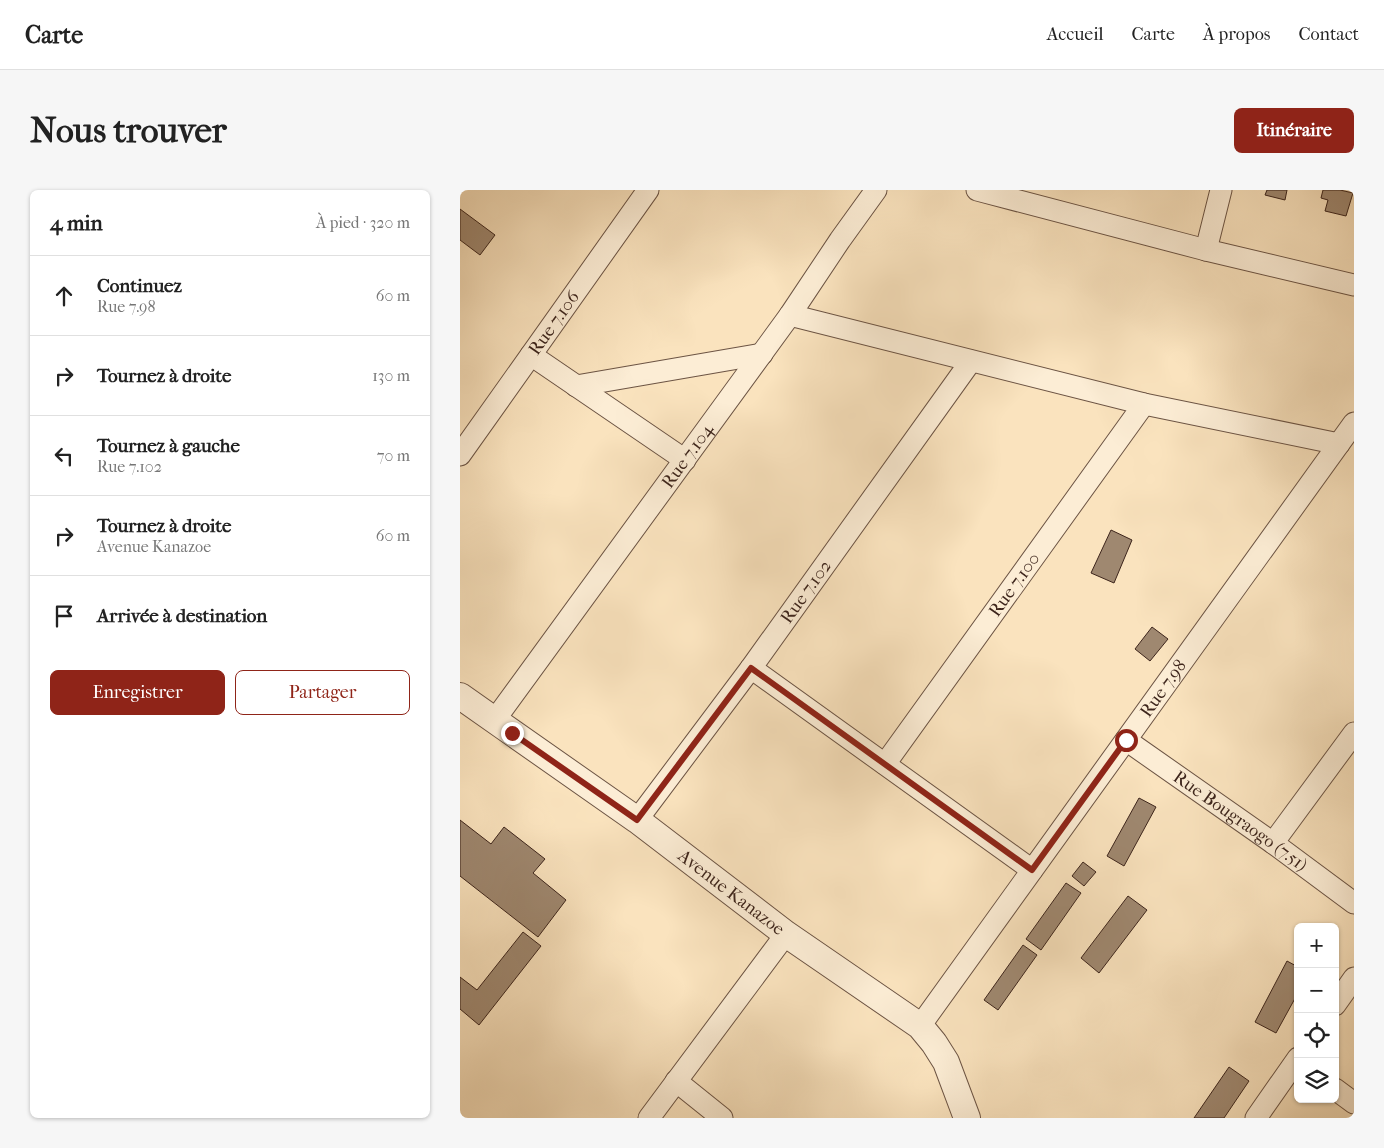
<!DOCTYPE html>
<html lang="fr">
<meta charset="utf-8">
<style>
:root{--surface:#fff;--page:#f6f6f6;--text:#222;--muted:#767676;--line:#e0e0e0;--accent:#8f2418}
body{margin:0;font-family:"IM FELL French Canon",serif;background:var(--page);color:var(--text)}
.controls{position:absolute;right:15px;bottom:15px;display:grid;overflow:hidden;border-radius:8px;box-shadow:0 1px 4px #0004}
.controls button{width:45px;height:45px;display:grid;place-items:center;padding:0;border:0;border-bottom:1px solid var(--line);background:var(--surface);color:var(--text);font:25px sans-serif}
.stop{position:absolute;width:15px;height:15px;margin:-11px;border:4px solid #8f2418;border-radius:50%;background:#fff}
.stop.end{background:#8f2418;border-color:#fff;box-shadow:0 1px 5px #0008}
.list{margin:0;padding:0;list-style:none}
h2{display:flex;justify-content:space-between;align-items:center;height:65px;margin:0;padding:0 20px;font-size:21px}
h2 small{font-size:16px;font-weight:400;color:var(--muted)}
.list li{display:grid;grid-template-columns:32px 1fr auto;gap:15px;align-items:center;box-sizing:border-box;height:80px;padding:0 20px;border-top:1px solid var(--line)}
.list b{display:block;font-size:19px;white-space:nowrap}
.list p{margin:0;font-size:16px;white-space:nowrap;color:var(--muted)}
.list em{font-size:16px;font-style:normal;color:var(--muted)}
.actions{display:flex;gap:10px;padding:15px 20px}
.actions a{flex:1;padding:11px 0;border:1px solid var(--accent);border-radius:8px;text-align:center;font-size:18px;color:var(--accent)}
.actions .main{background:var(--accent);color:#fff}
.icon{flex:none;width:28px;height:28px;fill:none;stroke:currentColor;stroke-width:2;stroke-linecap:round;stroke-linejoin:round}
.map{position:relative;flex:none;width:894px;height:928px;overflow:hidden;border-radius:8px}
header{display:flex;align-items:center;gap:30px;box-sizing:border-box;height:70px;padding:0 25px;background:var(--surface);border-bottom:1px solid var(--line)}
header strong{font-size:24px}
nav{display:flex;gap:28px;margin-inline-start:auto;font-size:18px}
.intro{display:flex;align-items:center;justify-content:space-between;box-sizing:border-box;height:120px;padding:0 30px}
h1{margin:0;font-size:35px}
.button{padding:12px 22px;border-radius:8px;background:var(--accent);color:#fff;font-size:18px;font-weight:700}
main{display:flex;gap:30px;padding:0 30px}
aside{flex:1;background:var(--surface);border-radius:8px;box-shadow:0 1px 4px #0004}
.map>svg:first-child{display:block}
.building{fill:#9f8870;stroke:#3d251c}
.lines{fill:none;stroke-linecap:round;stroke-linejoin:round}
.minor-casing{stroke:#6c5444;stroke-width:23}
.tertiary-casing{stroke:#6c5444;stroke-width:28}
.minor{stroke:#fcedd5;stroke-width:21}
.tertiary{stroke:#fcedd5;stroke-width:26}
.route{stroke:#8f2418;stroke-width:6}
.labels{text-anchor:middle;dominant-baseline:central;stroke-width:4;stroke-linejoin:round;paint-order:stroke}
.street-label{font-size:18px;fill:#3d251c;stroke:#fcedd5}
</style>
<header>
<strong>Carte</strong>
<nav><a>Accueil</a><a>Carte</a><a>À propos</a><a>Contact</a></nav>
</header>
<div class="intro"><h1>Nous trouver</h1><a class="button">Itinéraire</a></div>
<main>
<aside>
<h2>4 min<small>À pied · 320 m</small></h2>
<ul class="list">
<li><svg class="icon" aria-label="ahead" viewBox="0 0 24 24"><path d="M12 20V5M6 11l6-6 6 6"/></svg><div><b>Continuez</b><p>Rue 7.98</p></div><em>60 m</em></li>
<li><svg class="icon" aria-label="right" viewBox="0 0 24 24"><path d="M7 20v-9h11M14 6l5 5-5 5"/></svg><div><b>Tournez à droite</b></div><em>130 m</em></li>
<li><svg class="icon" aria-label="left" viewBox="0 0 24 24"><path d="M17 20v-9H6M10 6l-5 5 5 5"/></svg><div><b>Tournez à gauche</b><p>Rue 7.102</p></div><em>70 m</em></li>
<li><svg class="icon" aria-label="right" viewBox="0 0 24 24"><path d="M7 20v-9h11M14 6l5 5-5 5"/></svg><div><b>Tournez à droite</b><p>Avenue Kanazoe</p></div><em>60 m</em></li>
<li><svg class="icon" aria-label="arrive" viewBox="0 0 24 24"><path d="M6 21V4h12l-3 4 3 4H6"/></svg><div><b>Arrivée à destination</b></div></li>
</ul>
<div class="actions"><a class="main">Enregistrer</a><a>Partager</a></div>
</aside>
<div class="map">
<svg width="894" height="928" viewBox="0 0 894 928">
<rect width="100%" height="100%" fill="#fae3be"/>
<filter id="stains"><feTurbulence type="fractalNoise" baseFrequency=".004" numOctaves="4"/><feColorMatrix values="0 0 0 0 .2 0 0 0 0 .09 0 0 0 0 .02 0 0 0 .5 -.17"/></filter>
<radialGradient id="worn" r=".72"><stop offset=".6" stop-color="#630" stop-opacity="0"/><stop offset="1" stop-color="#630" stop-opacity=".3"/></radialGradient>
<path class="building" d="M807,0H827L825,10L805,5Z
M863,0H880L893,3L886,26L865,21L868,10L861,8Z
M0,19L35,45L20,65L0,50Z
M651,340L672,350L654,393L631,383Z
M692,437L708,449L690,471L675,459Z
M679,608L696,617L664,676L647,666Z
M0,630L31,654L44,637L85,669L73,683L106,710L78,747L0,686Z
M623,672L636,682L624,696L612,686Z
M606,693L621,703L581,760L566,749Z
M668,706L687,720L639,783L621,768Z
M63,742L81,756L19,835L0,819V787L17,800Z
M563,755L577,765L538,820L524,810Z
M827,771L838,777V803L816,843L795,832Z
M769,877L789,891L764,928H734Z"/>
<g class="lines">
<defs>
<g id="minor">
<path d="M517,0L746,60L894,95"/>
<path d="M746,60L761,0"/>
<path d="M330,125L684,214L879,254"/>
<path d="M71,165L225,270"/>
<path d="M116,196L302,164"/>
<path id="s1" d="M0,265L188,0"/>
<path d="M291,478L572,680"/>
<path id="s2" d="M34,531L330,125L380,50L416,0"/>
<path id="s3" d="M666,550L813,653L894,713"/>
<path id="s4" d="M425,574L684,214"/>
<path id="s5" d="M177,630L291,478L511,171"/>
<path d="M813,653L894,543"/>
<path d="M875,815L894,788"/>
<path id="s6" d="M460,836L894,233"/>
<path d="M216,891L262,928"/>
<path d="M875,899L894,913"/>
<path d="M189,928L326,744"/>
<path d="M796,928L838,868"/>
</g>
<g id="tertiary">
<path id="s7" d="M0,506L177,630L326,744L460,836L474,853L486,872L507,928"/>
</g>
</defs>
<use href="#minor" class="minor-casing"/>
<use href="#tertiary" class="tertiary-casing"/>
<use href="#minor" class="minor"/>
<use href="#tertiary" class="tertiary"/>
</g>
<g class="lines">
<path class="route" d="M52,543L177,630L291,478L572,680L666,550"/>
</g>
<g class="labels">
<g class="street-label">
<text stroke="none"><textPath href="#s1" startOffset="162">Rue 7.106</textPath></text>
<text stroke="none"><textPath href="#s2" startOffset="328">Rue 7.104</textPath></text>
<text stroke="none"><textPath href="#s4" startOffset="221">Rue 7.100</textPath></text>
<text stroke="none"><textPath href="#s5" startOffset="284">Rue 7.102</textPath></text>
<text stroke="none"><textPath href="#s6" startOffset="416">Rue 7.98</textPath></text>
<text stroke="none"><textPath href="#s3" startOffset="140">Rue Bougraogo (7.51)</textPath></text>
<text stroke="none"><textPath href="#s7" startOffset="335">Avenue Kanazoe</textPath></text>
</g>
</g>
<rect width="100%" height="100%" filter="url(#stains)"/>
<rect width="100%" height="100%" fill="url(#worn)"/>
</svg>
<div class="controls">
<button>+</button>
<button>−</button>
<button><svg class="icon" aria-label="locate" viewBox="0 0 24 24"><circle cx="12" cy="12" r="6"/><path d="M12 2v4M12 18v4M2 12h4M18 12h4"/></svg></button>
<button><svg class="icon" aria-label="layers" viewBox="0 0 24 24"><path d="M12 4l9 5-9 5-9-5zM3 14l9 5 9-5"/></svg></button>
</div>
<div class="stop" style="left:666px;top:550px"></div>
<div class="stop end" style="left:52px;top:543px"></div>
</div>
</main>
